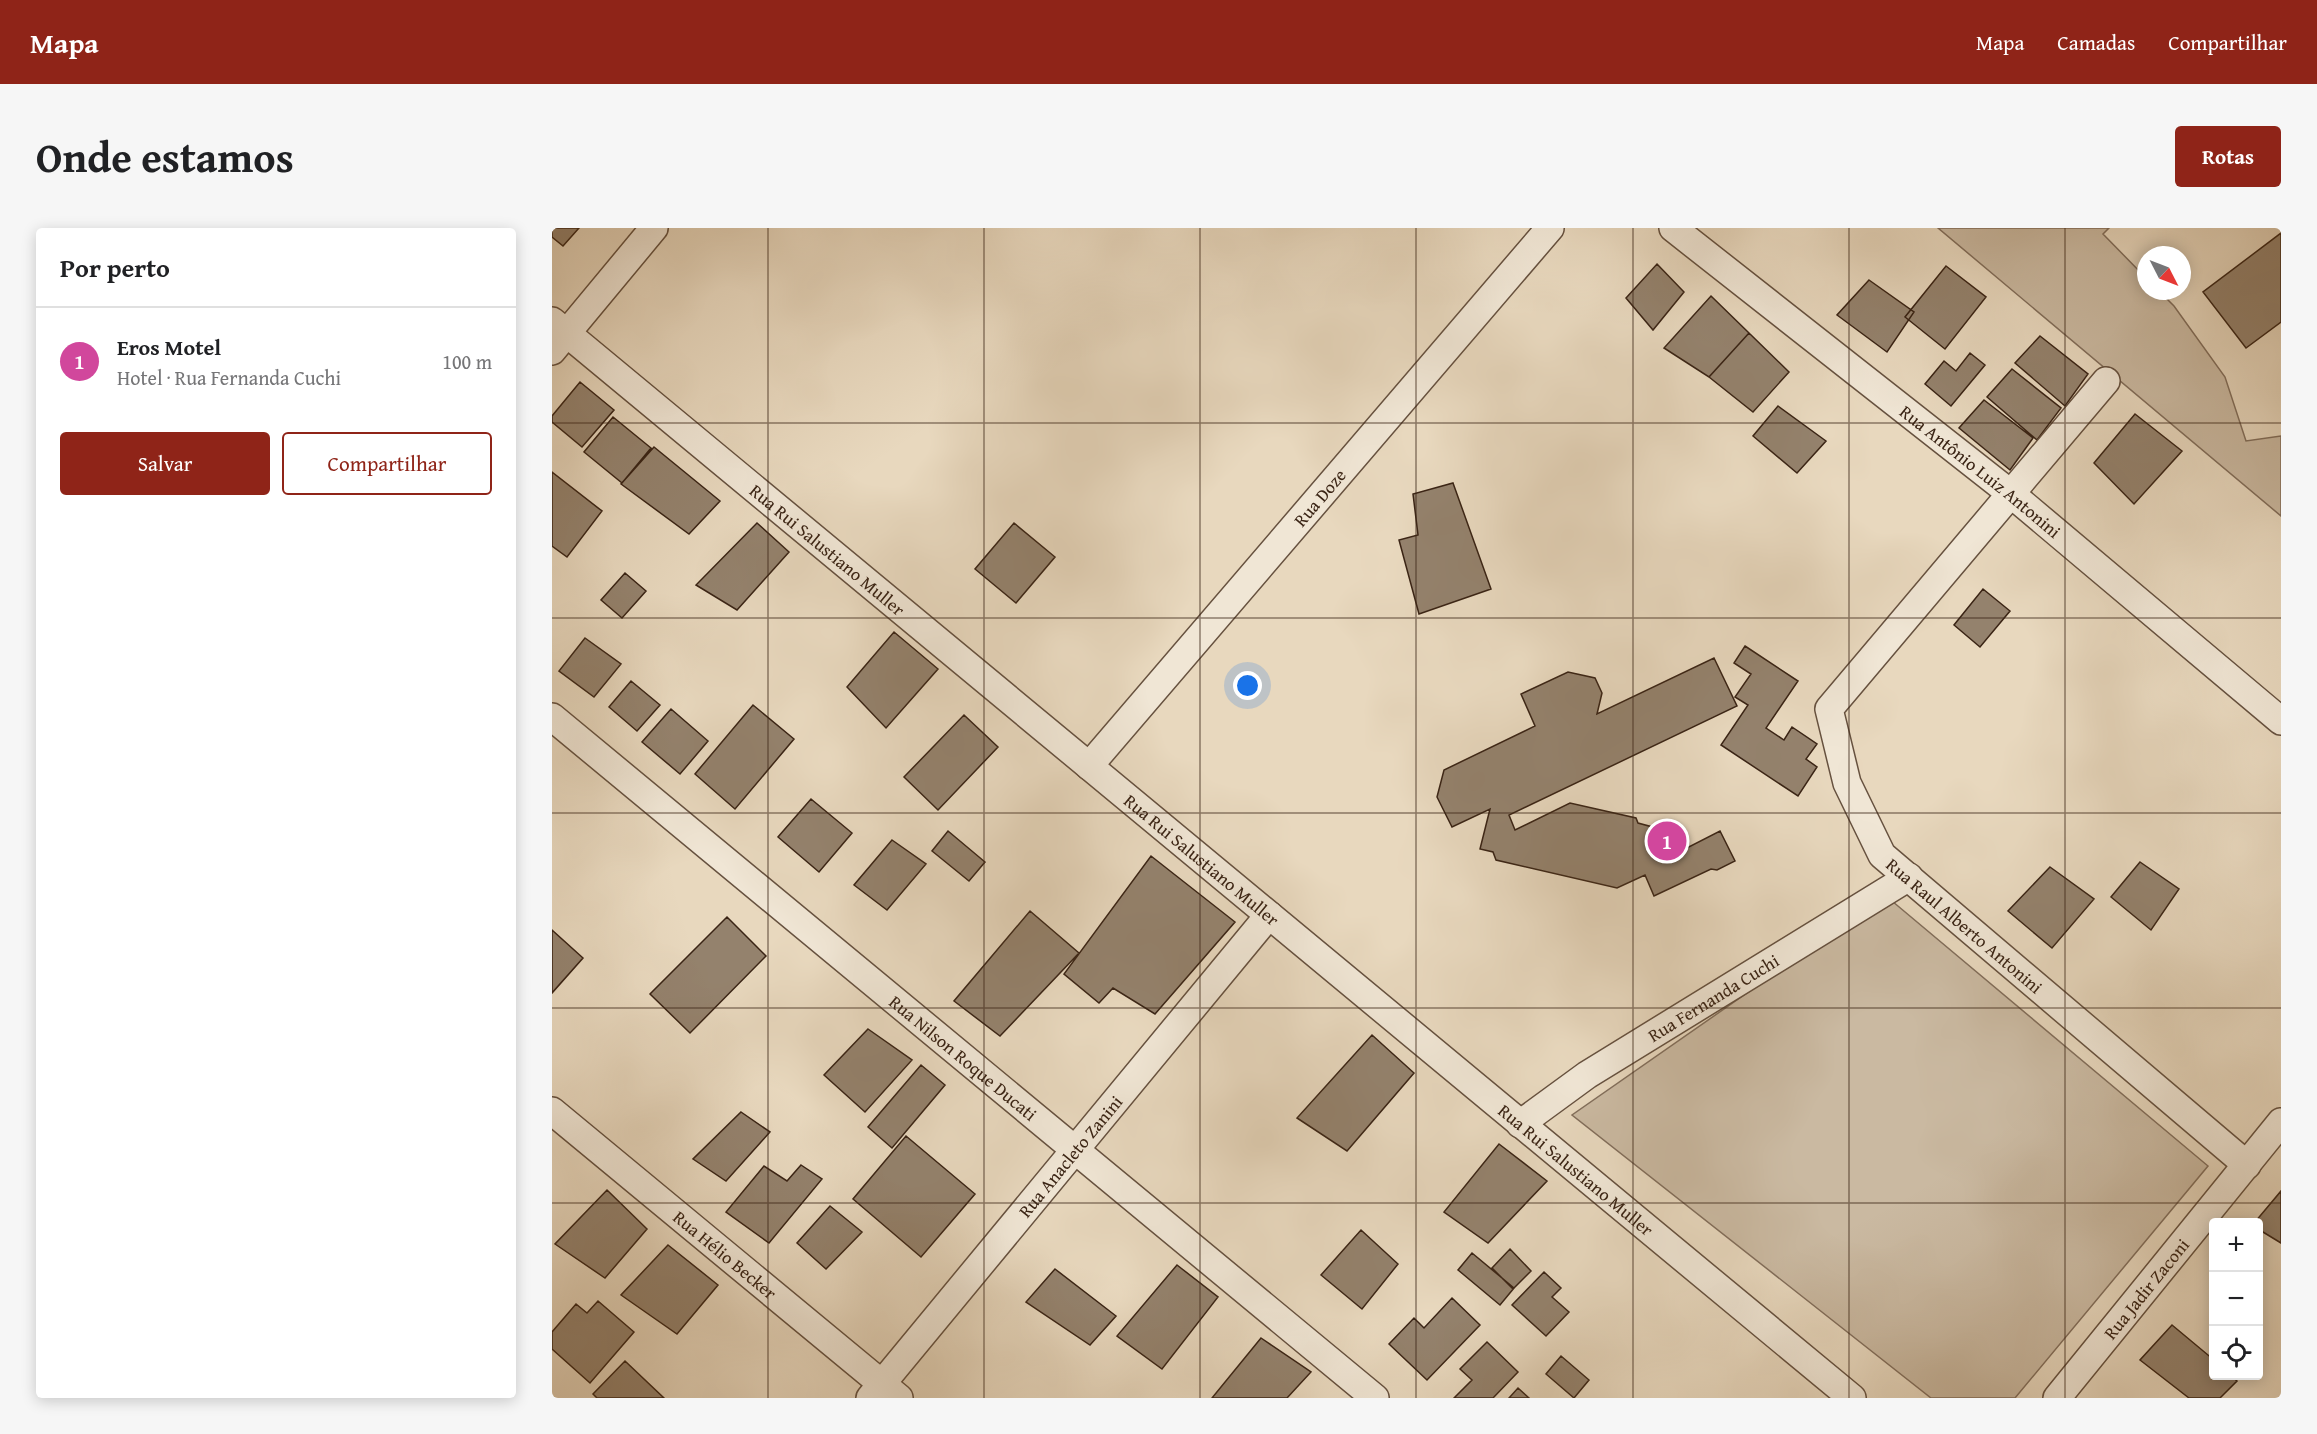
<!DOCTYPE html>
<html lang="pt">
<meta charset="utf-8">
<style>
:root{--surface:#fff;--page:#f6f6f6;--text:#202124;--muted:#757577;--line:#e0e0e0;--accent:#8f2418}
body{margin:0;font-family:"Gentium Book Plus",serif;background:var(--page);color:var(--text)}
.controls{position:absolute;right:18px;bottom:18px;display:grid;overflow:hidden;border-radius:6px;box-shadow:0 3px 15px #0003}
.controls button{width:54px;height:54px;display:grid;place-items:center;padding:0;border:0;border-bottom:2px solid var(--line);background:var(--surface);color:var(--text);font:30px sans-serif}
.compass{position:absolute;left:1585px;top:18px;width:54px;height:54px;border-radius:50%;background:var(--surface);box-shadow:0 3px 15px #0003;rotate:132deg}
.you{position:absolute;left:696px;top:458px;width:21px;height:21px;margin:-15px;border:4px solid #fff;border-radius:50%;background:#1a73e8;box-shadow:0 0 0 9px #1a73e833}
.badge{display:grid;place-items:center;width:39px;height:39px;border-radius:50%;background:var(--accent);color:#fff;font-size:20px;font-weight:700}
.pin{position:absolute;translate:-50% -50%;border:3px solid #fff;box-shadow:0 2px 6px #0006}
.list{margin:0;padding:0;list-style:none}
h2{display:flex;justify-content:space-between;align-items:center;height:78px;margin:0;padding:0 24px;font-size:26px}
h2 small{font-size:20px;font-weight:400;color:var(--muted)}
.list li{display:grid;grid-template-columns:39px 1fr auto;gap:18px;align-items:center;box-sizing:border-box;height:108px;padding:0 24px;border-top:2px solid var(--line)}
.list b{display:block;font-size:22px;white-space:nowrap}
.list p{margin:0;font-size:20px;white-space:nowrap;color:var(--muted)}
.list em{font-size:20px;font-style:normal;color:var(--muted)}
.actions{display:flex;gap:12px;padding:18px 24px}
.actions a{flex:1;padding:14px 0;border:2px solid var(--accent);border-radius:6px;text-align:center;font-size:21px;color:var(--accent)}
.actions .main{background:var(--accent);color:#fff}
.icon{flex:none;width:33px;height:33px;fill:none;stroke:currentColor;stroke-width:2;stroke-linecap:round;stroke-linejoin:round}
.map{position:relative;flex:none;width:1729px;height:1170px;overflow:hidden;border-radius:6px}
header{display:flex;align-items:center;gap:36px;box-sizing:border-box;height:84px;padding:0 30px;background:var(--accent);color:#fff}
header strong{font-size:28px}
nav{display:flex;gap:33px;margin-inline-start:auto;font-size:21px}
.intro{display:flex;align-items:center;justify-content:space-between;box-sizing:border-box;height:144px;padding:0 36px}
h1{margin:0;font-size:42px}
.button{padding:15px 27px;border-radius:6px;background:var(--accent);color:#fff;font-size:21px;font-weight:700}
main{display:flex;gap:36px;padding:0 36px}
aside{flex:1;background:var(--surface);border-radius:6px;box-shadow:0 3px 15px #0003}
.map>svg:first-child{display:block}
.green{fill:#cab9a1;stroke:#826e5b;stroke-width:1.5}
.building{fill:#94826d;stroke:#3a2415;stroke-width:1.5}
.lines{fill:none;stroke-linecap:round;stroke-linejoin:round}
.street-casing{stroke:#66513f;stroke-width:30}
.street{stroke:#f0e6d5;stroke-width:27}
.grid{fill:none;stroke:#3a2415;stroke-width:1.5;stroke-opacity:0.55}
.labels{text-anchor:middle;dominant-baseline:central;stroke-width:4.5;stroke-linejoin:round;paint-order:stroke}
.street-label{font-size:18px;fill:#3a2415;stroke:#f0e6d5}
</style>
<header>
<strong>Mapa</strong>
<nav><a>Mapa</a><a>Camadas</a><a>Compartilhar</a></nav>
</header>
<div class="intro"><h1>Onde estamos</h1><a class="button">Rotas</a></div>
<main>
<aside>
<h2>Por perto<small></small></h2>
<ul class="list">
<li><span class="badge" style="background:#d1479c">1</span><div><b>Eros Motel</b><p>Hotel · Rua Fernanda Cuchi</p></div><em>100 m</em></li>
</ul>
<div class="actions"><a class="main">Salvar</a><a>Compartilhar</a></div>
</aside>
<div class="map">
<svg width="1729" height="1170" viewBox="0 0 1729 1170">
<rect width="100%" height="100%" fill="#e8d8be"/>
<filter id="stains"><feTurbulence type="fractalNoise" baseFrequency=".00333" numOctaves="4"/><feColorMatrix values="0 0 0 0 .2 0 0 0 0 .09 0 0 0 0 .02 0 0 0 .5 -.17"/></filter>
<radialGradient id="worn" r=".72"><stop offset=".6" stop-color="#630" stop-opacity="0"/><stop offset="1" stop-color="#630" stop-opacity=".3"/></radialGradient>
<path class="green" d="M1386,0H1557L1551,6L1594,50V63H1607L1622,78L1673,149L1694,213L1729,208V288Z
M1334,668L1656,938L1463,1170H1379L1020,887Z"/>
<path class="building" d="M0,0H27L11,18L0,9Z
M1729,5V94L1694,120L1651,64Z
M1105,36L1132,64L1101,102L1074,70Z
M1394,38L1434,69L1393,121L1353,89Z
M1317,52L1362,84L1335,124L1285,87Z
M1159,68L1197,105L1157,149L1112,120Z
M1197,105L1237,144L1201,184L1157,149Z
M1488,108L1536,146L1513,178L1463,135Z
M1418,125L1433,137L1399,178L1373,156L1392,133L1404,143Z
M1460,141L1509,180L1485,212L1435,169Z
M28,154L62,182L30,219L0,194V188Z
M1432,172L1481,210L1458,242L1407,200Z
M1226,178L1274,213L1245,245L1201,208Z
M1583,186L1630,223L1582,276L1542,235Z
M61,189L99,220L70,255L32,224Z
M102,219L168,273L137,306L69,256Z
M0,244L50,283L15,329L0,318Z
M901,255L939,361L867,386L847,312L866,307L861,266Z
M205,295L237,324L185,382L144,357Z
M462,295L503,329L464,375L423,341Z
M73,345L94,363L70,390L49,372Z
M1431,361L1458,383L1428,419L1402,397Z
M342,404L386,441L334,500L295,459Z
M33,410L69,436L42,469L7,443Z
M1193,418L1246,453L1214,500L1232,512L1240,499L1265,516L1254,531L1265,539L1246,568L1169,517L1196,477L1183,469L1199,446L1182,435Z
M1162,430L1185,478L957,587L963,602L1018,575L1084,590L1086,595L1108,601L1115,616L1133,621L1168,603L1183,633L1165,642L1159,641L1102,668L1093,647L1065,660L944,632L941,624L928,621L938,581L900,599L885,569L892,542L983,498L969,466L1016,444L1043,450L1050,465L1045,486Z
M79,453L108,477L85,503L57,479Z
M201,477L242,511L183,581L143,546Z
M119,481L156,513L128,546L90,514Z
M412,487L446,519L386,582L352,549Z
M259,571L300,605L267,644L226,609Z
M396,603L433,634L417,653L380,623Z
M340,612L374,636L335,682L302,657Z
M599,628L683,694L603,786L561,760L547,775L512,746Z
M1588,634L1627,661L1599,702L1559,669Z
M1498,639L1542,671L1500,720L1456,683Z
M478,683L527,725L448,808L402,773Z
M175,689L214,728L138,805L98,766Z
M0,702L31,730L0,765Z
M316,801L360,832L313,884L272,847Z
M820,807L862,845L795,923L745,890Z
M369,837L393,857L340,920L316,899Z
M189,884L218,904L174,953L141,931Z
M354,908L423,966L369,1029L301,971Z
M947,916L995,953L936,1015L892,984Z
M249,937L270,951L217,1015L174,984L212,938L235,953Z
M55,962L95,1001L53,1050L3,1016Z
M1729,963V1015L1706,1001V994H1703Z
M278,978L310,1004L274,1041L245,1015Z
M809,1002L846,1036L810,1081L769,1047Z
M116,1017L166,1057L125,1106L69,1067Z
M958,1021L979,1043L961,1061L940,1040Z
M920,1025L962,1060L948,1077L906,1042Z
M625,1037L666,1069L610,1141L565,1108Z
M503,1041L564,1088L538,1117L474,1074Z
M992,1044L1009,1060L1000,1069L1017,1084L994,1108L960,1077Z
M900,1070L928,1097L875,1152L837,1116L862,1090L872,1100Z
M46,1073L82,1104L38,1155L0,1121V1104L24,1076L35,1085Z
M1620,1097L1662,1132V1148H1679L1685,1153L1668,1170H1637L1588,1132Z
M709,1110L759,1144L735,1170H660Z
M935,1114L966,1144L941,1170H902L920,1152L908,1141Z
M1009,1128L1037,1152L1022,1170L994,1146Z
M73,1133L112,1170H45L41,1166Z
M966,1160L977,1170H957Z"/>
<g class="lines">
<defs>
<g id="street">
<path id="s1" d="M1121,0L1458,265L1729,493"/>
<path id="s2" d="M0,93L1300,1170"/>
<path d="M0,123L102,0"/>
<path id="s3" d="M1554,153L1277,481L1295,555L1330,627L1695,937"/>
<path id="s4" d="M0,489L823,1170"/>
<path id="s5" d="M537,538L998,0"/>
<path id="s6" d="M0,883L347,1170"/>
<path id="s7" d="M968,896L1035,847L1357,649"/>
<path id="s8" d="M318,1170L717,687"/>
<path id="s9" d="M1505,1170L1729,894"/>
</g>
</defs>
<use href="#street" class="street-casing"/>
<use href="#street" class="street"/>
</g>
<path class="grid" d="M216,0V1170M432,0V1170M648,0V1170M864,0V1170M1081,0V1170M1297,0V1170M1513,0V1170M0,195H1729M0,390H1729M0,585H1729M0,780H1729M0,975H1729"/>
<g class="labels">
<g class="street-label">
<text stroke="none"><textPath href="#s1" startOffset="392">Rua Antônio Luiz Antonini</textPath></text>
<text stroke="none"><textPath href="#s5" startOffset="354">Rua Doze</textPath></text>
<text stroke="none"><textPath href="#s2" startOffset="358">Rua Rui Salustiano Muller</textPath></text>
<text stroke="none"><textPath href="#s2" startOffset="844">Rua Rui Salustiano Muller</textPath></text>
<text stroke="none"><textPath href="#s3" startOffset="694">Rua Raul Alberto Antonini</textPath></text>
<text stroke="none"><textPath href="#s7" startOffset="231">Rua Fernanda Cuchi</textPath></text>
<text stroke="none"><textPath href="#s4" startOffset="534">Rua Nilson Roque Ducati</textPath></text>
<text stroke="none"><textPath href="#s8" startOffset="314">Rua Anacleto Zanini</textPath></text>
<text stroke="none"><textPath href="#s2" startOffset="1330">Rua Rui Salustiano Muller</textPath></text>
<text stroke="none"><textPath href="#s6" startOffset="225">Rua Hélio Becker</textPath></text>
<text stroke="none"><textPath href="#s9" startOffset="141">Rua Jadir Zaconi</textPath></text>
</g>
</g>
<rect width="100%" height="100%" filter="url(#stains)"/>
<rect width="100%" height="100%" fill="url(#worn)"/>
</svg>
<div class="controls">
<button>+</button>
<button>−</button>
<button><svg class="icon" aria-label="locate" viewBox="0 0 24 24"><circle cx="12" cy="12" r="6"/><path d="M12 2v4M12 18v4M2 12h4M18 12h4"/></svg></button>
</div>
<svg class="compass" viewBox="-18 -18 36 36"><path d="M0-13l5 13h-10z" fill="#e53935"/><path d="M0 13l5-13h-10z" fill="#757577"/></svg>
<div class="you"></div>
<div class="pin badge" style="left:1115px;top:613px;background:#d1479c">1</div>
</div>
</main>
